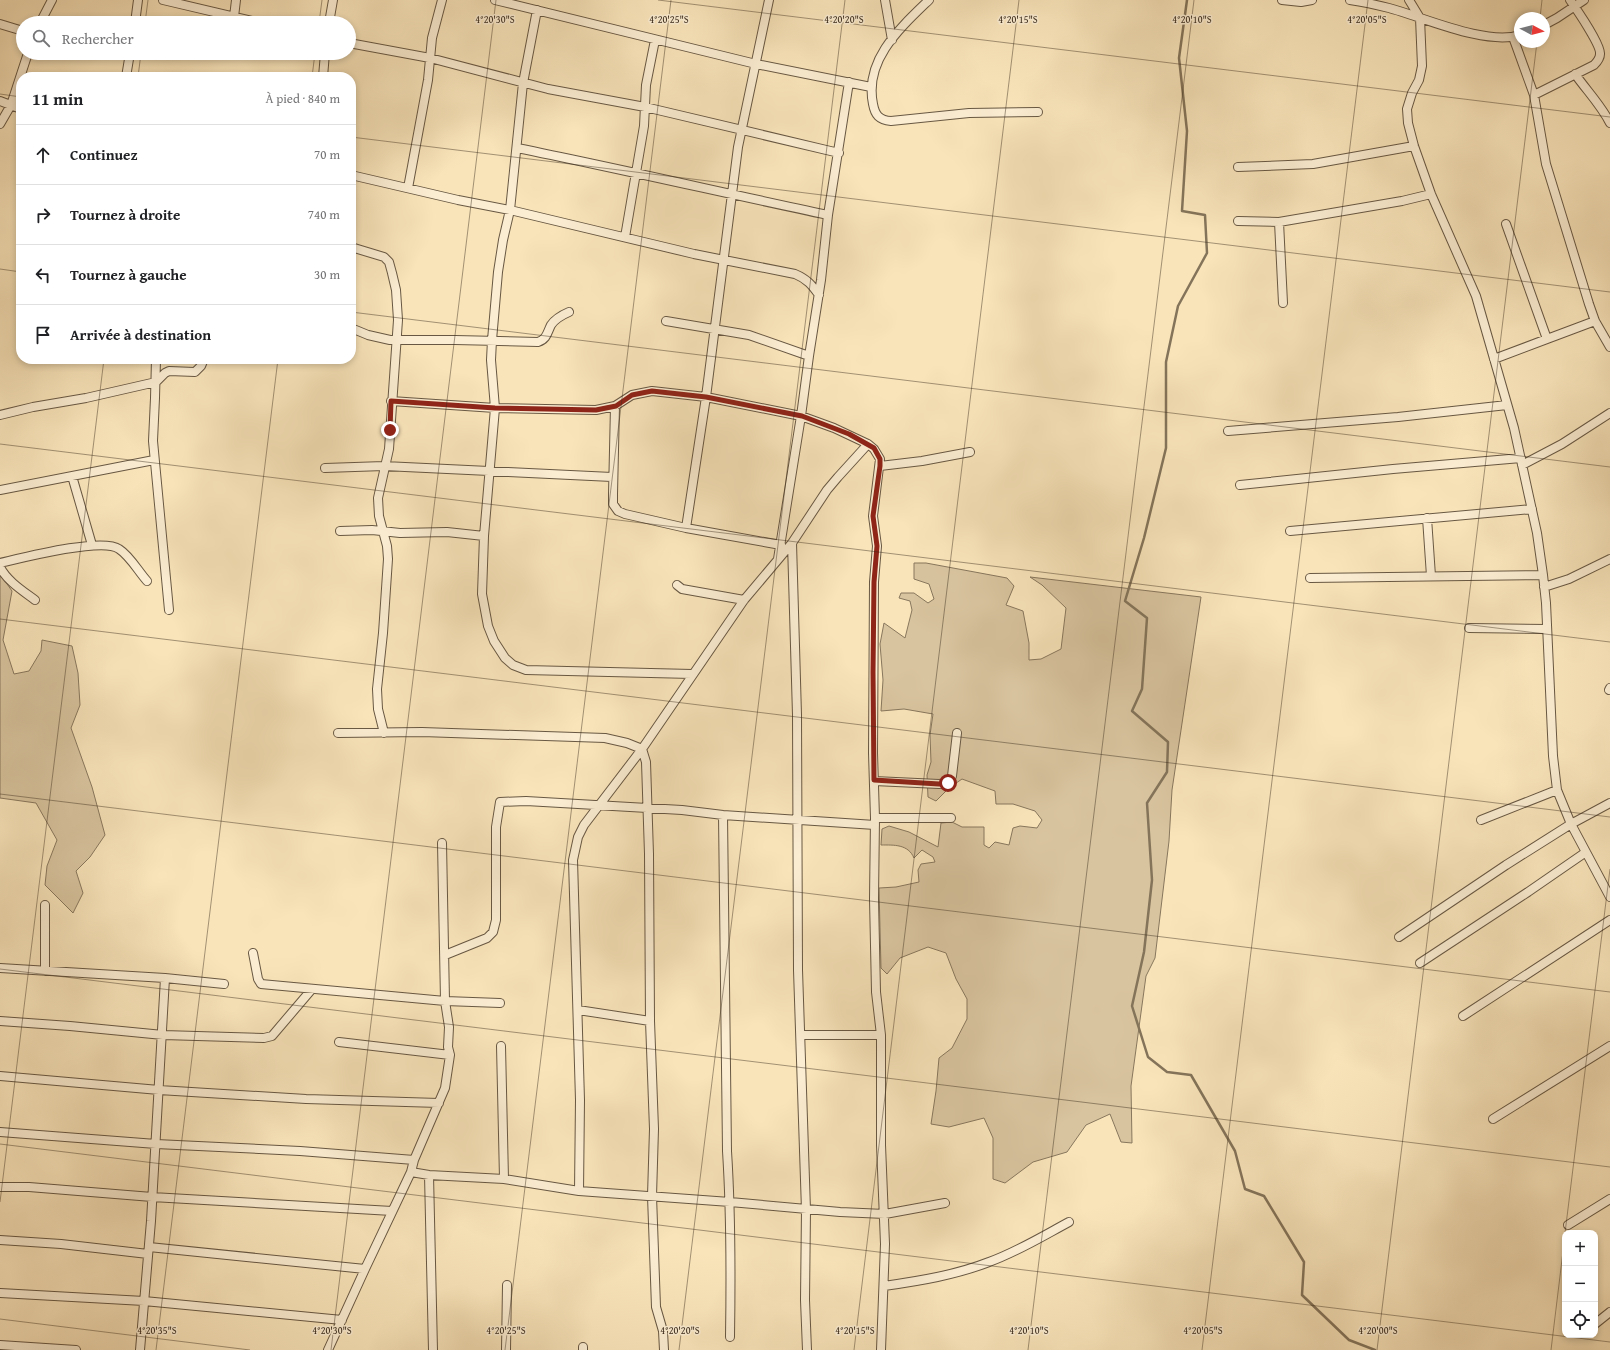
<!DOCTYPE html>
<html lang="fr">
<meta charset="utf-8">
<style>
:root{--surface:#fff;--page:#f2f2f2;--text:#202124;--muted:#757577;--line:#e0e0e0}
body{margin:0;font-family:"Gentium Book Plus",serif;background:var(--page);color:var(--text)}
.controls{position:absolute;right:12px;bottom:12px;display:grid;overflow:hidden;border-radius:8px;box-shadow:0 2px 6px #0003}
.controls button{width:36px;height:36px;display:grid;place-items:center;padding:0;border:0;border-bottom:1px solid var(--line);background:var(--surface);color:var(--text);font:20px sans-serif}
.compass{position:absolute;left:1514px;top:12px;width:36px;height:36px;border-radius:50%;background:var(--surface);box-shadow:0 2px 6px #0003;rotate:97deg}
.stop{position:absolute;width:12px;height:12px;margin:-9px;border:3px solid #8f2418;border-radius:50%;background:#fff}
.stop.end{background:#8f2418;border-color:#fff;box-shadow:0 1px 4px #0008}
.list{margin:0;padding:0;list-style:none}
h2{display:flex;justify-content:space-between;align-items:center;height:52px;margin:0;padding:0 16px;font-size:17px}
h2 small{font-size:13px;font-weight:400;color:var(--muted)}
.list li{display:grid;grid-template-columns:26px 1fr auto;gap:12px;align-items:center;box-sizing:border-box;height:60px;padding:0 16px;border-top:1px solid var(--line)}
.list b{display:block;font-size:15px;white-space:nowrap}
.list em{font-size:13px;font-style:normal;color:var(--muted)}
.icon{flex:none;width:22px;height:22px;fill:none;stroke:currentColor;stroke-width:2;stroke-linecap:round;stroke-linejoin:round}
.map{position:relative;flex:none;width:1610px;height:1350px;overflow:hidden}
.search{position:absolute;background:var(--surface);box-shadow:0 2px 6px #0003;left:16px;top:16px;width:340px;height:44px;display:flex;align-items:center;gap:10px;box-sizing:border-box;padding:0 14px;border-radius:22px;color:var(--muted);font-size:15px}
.panel{position:absolute;background:var(--surface);box-shadow:0 2px 6px #0003;left:16px;top:72px;width:340px;height:292px;border-radius:16px}
.map>svg:first-child{display:block}
.green{fill:#d8c49f;stroke:#88775d}
.lines{fill:none;stroke-linecap:round;stroke-linejoin:round}
.stream{stroke:#84745a;stroke-width:2.5}
.minor-casing{stroke:#685843;stroke-width:10}
.minor{stroke:#fbedd2;stroke-width:8}
.route{stroke:#8f2418;stroke-width:5}
.ticks{fill:none;stroke:#382a1b;stroke-width:1;stroke-opacity:0.45}
.ticks-label{font-size:10px;text-anchor:middle;fill:#382a1b;stroke:#fbedd2;stroke-width:3;stroke-linejoin:round;paint-order:stroke}
</style>
<div class="map">
<svg width="1610" height="1350" viewBox="0 0 1610 1350">
<rect width="100%" height="100%" fill="#f9e4ba"/>
<filter id="stains"><feTurbulence type="fractalNoise" baseFrequency=".005" numOctaves="4"/><feColorMatrix values="0 0 0 0 .2 0 0 0 0 .09 0 0 0 0 .02 0 0 0 .5 -.17"/></filter>
<radialGradient id="worn" r=".72"><stop offset=".6" stop-color="#630" stop-opacity="0"/><stop offset="1" stop-color="#630" stop-opacity=".3"/></radialGradient>
<path class="green" d="M914,563H926L1007,578L1014,586L1006,605L1023,611L1029,643V660L1041,659L1061,649L1066,608L1042,585L1030,577L1201,597L1172,790L1169,841L1155,958L1146,976L1131,1086L1132,1143L1121,1142L1110,1114L1086,1125L1067,1152L1033,1162L1005,1183L993,1179V1138L984,1118L949,1127L931,1124L936,1091L939,1058L952,1048L967,1019V999L956,979L946,953L928,947L900,958L887,974L881,968L879,888L896,887L919,882L918,870L921,864L935,862L933,857L922,850L914,858C908,844 894,845 881,845L882,829L889,826L909,832L938,847L941,823L952,822L962,827H984V845L989,848L995,842L1009,845L1013,828L1020,826L1037,828L1042,820L1035,811L1013,804H996L995,791L962,779L949,788L936,801L928,797L927,775L931,762L930,735L933,714L904,709L881,711L883,680L880,644L884,623L905,638L912,610L910,601L899,598L901,593H914L928,603L934,599L929,584L914,579Z
M0,574L12,591L3,640L14,674L29,671L41,651L42,640L72,646L78,673L80,705L71,728L92,787L105,835L90,857L76,871L83,893L73,913L45,885L47,866L57,840L36,803L0,798Z"/>
<g class="lines">
<path class="stream" d="M1187,0L1179,58L1187,131L1182,211L1205,215L1207,253L1178,306L1166,362V448L1144,538L1125,601L1147,618L1142,689L1132,711L1168,742L1167,772L1147,803L1152,880L1144,952L1132,1006L1148,1057L1167,1072L1191,1075L1235,1151L1245,1189L1264,1196L1304,1262L1302,1295L1349,1340L1375,1350"/>
<defs>
<path id="minor" d="M163,0L261,23
M495,0L756,64L871,87
M885,0L892,40
M929,0C900,28 864,60 873,104C875,115 879,120 891,121L969,113L1038,112
M1282,0L1301,2L1312,0
M1350,0C1363,2 1377,5 1389,8C1423,17 1486,46 1520,35
M1409,0L1420,18L1422,66L1419,80L1412,93L1407,109L1408,123L1414,146L1431,194L1476,296L1514,428L1537,533L1543,575L1546,603L1553,756L1557,790L1571,824L1610,897
M537,10L523,83L510,210L503,240L498,272L492,340L491,360L495,408L484,536L482,594L488,626L494,641L505,658L513,665L526,670L692,674
M234,17L236,0
M40,23L52,0
M135,23L138,0
M329,23L333,0
M0,24L23,31
M1544,25L1557,18L1584,0
M1513,37L1534,95L1546,164L1589,304L1595,321L1610,347
M349,43L430,58L548,89L645,107L839,153
M1575,74C1587,91 1601,105 1610,123
M126,77L130,53
M323,77L325,53
M1534,95L1594,65C1597,62 1600,59 1600,54C1601,45 1577,10 1570,0
M0,101L21,109
M0,124L11,105L28,53
M517,148C621,169 724,193 828,215
M1238,167L1313,164L1414,146
M351,175L458,200L510,210L694,254L795,274C807,279 812,285 819,295
M408,188L428,80L432,38L442,0
M1238,221L1279,222L1402,201L1431,194
M1279,222L1283,303
M1506,224L1547,339L1595,321
M625,237L644,126L646,85L655,40
M351,247L384,257L389,262L392,273L396,290L398,320L389,449L378,498L379,516L387,546L388,559L383,633L377,689L378,709L384,733
M666,321L749,335L809,356
M351,328L368,335L390,340H455L538,342C547,339 547,333 551,325C555,319 562,315 569,312
M156,359L155,398L153,441L169,610
M1494,359L1547,339
M391,401L495,408L596,410L615,406L632,395L652,391L706,397L801,416L834,428L868,444
M615,406L613,494V504L618,511L625,514L686,528L781,545
M0,415L33,407L86,398L156,382L165,373L169,371L195,372L201,366L204,359
M1228,431L1398,417L1507,405
M1522,465L1562,444L1610,413
M880,466L922,461L970,452
M325,468L384,466L612,477
M72,476L92,545
M1240,485L1393,469L1521,458
M0,490L154,460
M1427,518L1431,576
M686,528L706,397L738,147L769,0
M340,531L372,530L400,533L447,532L484,536
M1290,531L1532,509
M792,543L797,715L798,970L806,1210L805,1300L807,1350
M778,559L801,416L809,356L821,280L828,215L849,82
M0,563C22,558 102,537 119,549C130,556 138,571 147,581
M0,567C7,581 23,591 35,600
M1310,578L1543,575
M677,585L682,589L744,600
M1544,587L1569,579L1610,559
M1469,628L1547,629
M1609,690L1610,688
M338,733L422,732L605,738L627,743L642,749L646,762L649,854L650,1021L654,1129L652,1196L656,1307L663,1331L664,1350
M874,781L939,784L948,783L952,776L957,733
M723,815L727,1151C731,1213 731,1275 730,1337
M875,818H951
M1481,820L1557,790
M1399,937L1506,865L1571,824L1610,803
M253,953L258,979L261,984L445,1001L500,1003
M445,955L487,938L493,932L496,920V827L500,802L526,801L682,810L723,815L875,825
M1420,963L1528,892L1586,852
M0,968L165,978L224,984
M45,971V905
M578,1010L650,1021
M1463,1016L1610,920
M0,1021L70,1026L163,1035L264,1038L272,1036L312,989
M801,1035H881
M339,1042L450,1055
M501,1046L504,1179
M0,1076L159,1090L306,1099L439,1103
M1493,1119L1610,1046
M0,1132L156,1144L300,1151L414,1160
M411,1172L429,1175L504,1179L579,1191L730,1202L840,1212L885,1214L945,1203
M429,1175L433,1350
M0,1187H29L152,1197L392,1211
M579,1191L580,1100L573,860L578,837L584,825L642,749L744,600L792,543L827,490L838,477L868,444L874,449L880,459L873,516L877,546L874,582L873,753L875,818L874,899L876,992L881,1035V1145L885,1244L881,1350
M1568,1225L1610,1199
M0,1240L61,1244L148,1254
M149,1247L365,1269
M884,1286C919,1281 956,1275 989,1262C1017,1252 1043,1236 1069,1222
M0,1293L144,1301L342,1320
M1595,1324L1610,1312
M0,1345L76,1350
M140,1350L151,1221L165,978
M328,1350L365,1269L411,1172L414,1160L445,1088L450,1055L448,1047L449,1027L445,1001L442,843
M506,1350L507,1285
M583,1350V1347"/>
</defs>
<use href="#minor" class="minor-casing"/>
<use href="#minor" class="minor"/>
</g>
<g class="lines">
<path class="route" d="M390,430L391,401L495,408L596,410L616,406L632,395L652,391L706,397L802,416L849,434L874,448L880,459V466L873,516L877,546L874,582L873,672L874,780L939,784L948,783"/>
</g>
<path class="ticks" d="M658,0L1610,117M1540,18L1542,0M145,23L148,0M319,23L322,0M138,77L141,53M312,77L315,53M0,94L21,97M351,137L1610,292M0,269L21,272M351,312L1610,467M0,444L1610,642M0,619L1610,817M0,794L1610,992M0,969L1610,1167M0,1144L1610,1342M0,1202L104,359M1565,1233L1610,869M0,1319L250,1350M156,1350L278,359M331,1350L496,0M505,1350L671,0M679,1350L845,0M854,1350L1019,0M1028,1350L1194,0M1202,1350L1368,0M1377,1350L1537,42M1551,1350L1565,1235"/>
<g class="ticks-label">
<text x="495" y="23">4°20'30"S</text>
<text x="669" y="23">4°20'25"S</text>
<text x="844" y="23">4°20'20"S</text>
<text x="1018" y="23">4°20'15"S</text>
<text x="1192" y="23">4°20'10"S</text>
<text x="1367" y="23">4°20'05"S</text>
<text x="157" y="1334">4°20'35"S</text>
<text x="332" y="1334">4°20'30"S</text>
<text x="506" y="1334">4°20'25"S</text>
<text x="680" y="1334">4°20'20"S</text>
<text x="855" y="1334">4°20'15"S</text>
<text x="1029" y="1334">4°20'10"S</text>
<text x="1203" y="1334">4°20'05"S</text>
<text x="1378" y="1334">4°20'00"S</text>
</g>
<rect width="100%" height="100%" filter="url(#stains)"/>
<rect width="100%" height="100%" fill="url(#worn)"/>
</svg>
<div class="controls">
<button>+</button>
<button>−</button>
<button><svg class="icon" aria-label="locate" viewBox="0 0 24 24"><circle cx="12" cy="12" r="6"/><path d="M12 2v4M12 18v4M2 12h4M18 12h4"/></svg></button>
</div>
<svg class="compass" viewBox="-18 -18 36 36"><path d="M0-13l5 13h-10z" fill="#e53935"/><path d="M0 13l5-13h-10z" fill="#757577"/></svg>
<div class="stop" style="left:948px;top:783px"></div>
<div class="stop end" style="left:390px;top:430px"></div>
<div class="search"><svg class="icon" aria-label="search" viewBox="0 0 24 24"><circle cx="10" cy="10" r="6"/><path d="M15 15l6 6"/></svg>Rechercher</div>
<section class="panel">
<h2>11 min<small>À pied · 840 m</small></h2>
<ul class="list">
<li><svg class="icon" aria-label="ahead" viewBox="0 0 24 24"><path d="M12 20V5M6 11l6-6 6 6"/></svg><div><b>Continuez</b></div><em>70 m</em></li>
<li><svg class="icon" aria-label="right" viewBox="0 0 24 24"><path d="M7 20v-9h11M14 6l5 5-5 5"/></svg><div><b>Tournez à droite</b></div><em>740 m</em></li>
<li><svg class="icon" aria-label="left" viewBox="0 0 24 24"><path d="M17 20v-9H6M10 6l-5 5 5 5"/></svg><div><b>Tournez à gauche</b></div><em>30 m</em></li>
<li><svg class="icon" aria-label="arrive" viewBox="0 0 24 24"><path d="M6 21V4h12l-3 4 3 4H6"/></svg><div><b>Arrivée à destination</b></div></li>
</ul>
</section>
</div>
